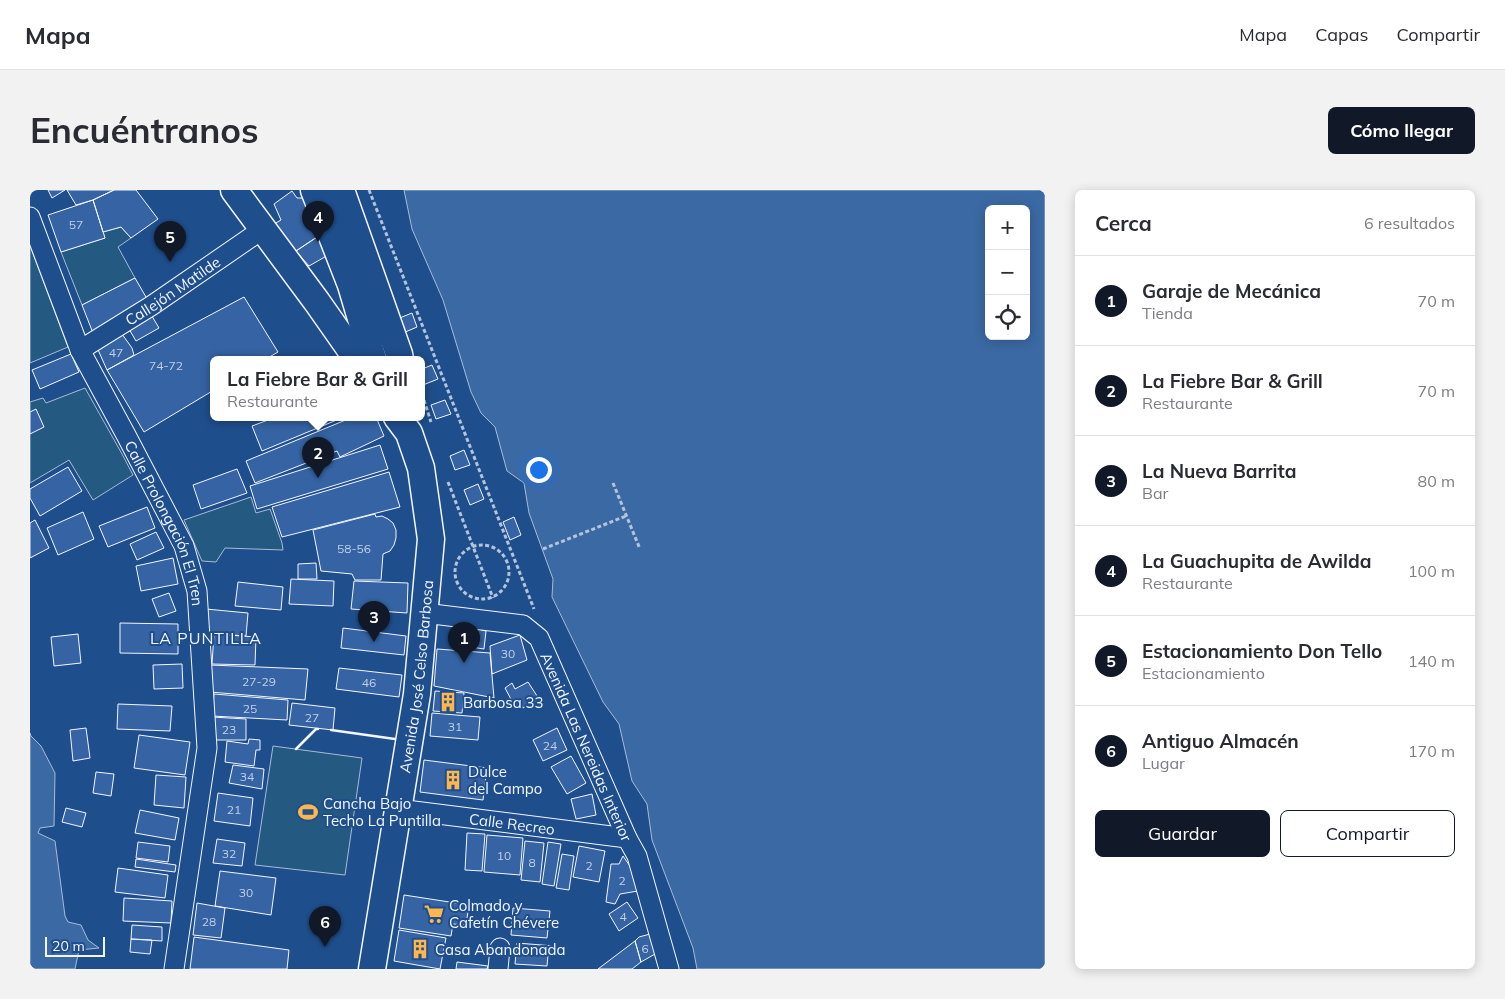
<!DOCTYPE html>
<html lang="es">
<meta charset="utf-8">
<style>
:root{--surface:#fff;--page:#f2f2f3;--text:#2b2b33;--muted:#7c7c81;--line:#e1e1e2;--accent:#111827}
body{margin:0;font-family:Mulish,sans-serif;background:var(--page);color:var(--text)}
.controls{position:absolute;right:15px;top:15px;display:grid;overflow:hidden;border-radius:8px;box-shadow:0 2px 12px #0003}
.controls button{width:45px;height:45px;display:grid;place-items:center;padding:0;border:0;border-bottom:1px solid var(--line);background:var(--surface);color:var(--text);font:25px sans-serif}
.scale{position:absolute;left:15px;bottom:12px;width:60px;box-sizing:border-box;padding-left:5px;border:2px solid #f2f6ff;border-top:0;font-size:14px;line-height:18px;white-space:nowrap;color:#f2f6ff;-webkit-text-stroke:4px #1f4e8c;paint-order:stroke}
.you{position:absolute;left:508px;top:279px;width:18px;height:18px;margin:-12px;border:4px solid #fff;border-radius:50%;background:#1a73e8;box-shadow:0 0 0 8px #1a73e833}
.badge{display:grid;place-items:center;width:32px;height:32px;border-radius:50%;background:var(--accent);color:#fff;font-size:16px;font-weight:700}
.pin{position:absolute;translate:-50% -41px;filter:drop-shadow(0 1px 2px #0008)}
.pin::after{content:'';position:absolute;top:26px;width:18px;height:15px;background:inherit;clip-path:polygon(0 0,100% 0,50% 100%)}
.popup{position:absolute;left:180px;top:166px;width:215px;height:65px;box-sizing:border-box;display:grid;place-content:center;border-radius:8px;background:var(--surface);filter:drop-shadow(0 1px 4px #0005);font-size:16px;white-space:nowrap;color:var(--muted)}
.popup b{font-size:19px;color:var(--text)}
.popup::after{content:'';position:absolute;left:50%;top:100%;margin-left:-10px;border:10px solid transparent;border-top-color:var(--surface)}
.list{margin:0;padding:0;list-style:none}
h2{display:flex;justify-content:space-between;align-items:center;height:65px;margin:0;padding:0 20px;font-size:21px}
h2 small{font-size:16px;font-weight:400;color:var(--muted)}
.list li{display:grid;grid-template-columns:32px 1fr auto;gap:15px;align-items:center;box-sizing:border-box;height:90px;padding:0 20px;border-top:1px solid var(--line)}
.list b{display:block;font-size:19px;white-space:nowrap}
.list p{margin:0;font-size:16px;white-space:nowrap;color:var(--muted)}
.list em{font-size:16px;font-style:normal;color:var(--muted)}
.actions{display:flex;gap:10px;padding:15px 20px}
.actions a{flex:1;padding:11px 0;border:1px solid var(--accent);border-radius:8px;text-align:center;font-size:18px;color:var(--accent)}
.actions .main{background:var(--accent);color:#fff}
.icon{flex:none;width:28px;height:28px;fill:none;stroke:currentColor;stroke-width:2;stroke-linecap:round;stroke-linejoin:round}
.map{position:relative;flex:none;width:1015px;height:779px;overflow:hidden;border-radius:8px}
header{display:flex;align-items:center;gap:30px;box-sizing:border-box;height:70px;padding:0 25px;background:var(--surface);border-bottom:1px solid var(--line)}
header strong{font-size:24px}
nav{display:flex;gap:28px;margin-inline-start:auto;font-size:18px}
.intro{display:flex;align-items:center;justify-content:space-between;box-sizing:border-box;height:120px;padding:0 30px}
h1{margin:0;font-size:35px}
.button{padding:12px 22px;border-radius:8px;background:var(--accent);color:#fff;font-size:18px;font-weight:700}
main{display:flex;gap:30px;padding:0 30px}
aside{flex:1;background:var(--surface);border-radius:8px;box-shadow:0 2px 12px #0003}
.map>svg:first-child{display:block}
.green{fill:#245a82;stroke:#a8bbd7}
.water{fill:#3b69a3;stroke:#a8bbd7;fill-rule:evenodd}
.building{fill:#3563a3;stroke:#f2f6ff}
.lines{fill:none;stroke-linecap:round;stroke-linejoin:round}
.street-casing{stroke:#f2f6ff;stroke-width:21}
.secondary-casing{stroke:#f2f6ff;stroke-width:29}
.path{stroke:#b3c4dc;stroke-width:3;stroke-dasharray:4 2.5;stroke-linecap:butt}
.street{stroke:#1f4e8c;stroke-width:19}
.secondary{stroke:#1f4e8c;stroke-width:26}
.wall{stroke:#f2f6ff;stroke-width:2.5}
.labels{text-anchor:middle;dominant-baseline:central;stroke-width:4;stroke-linejoin:round;paint-order:stroke}
.number-label{font-size:12px;fill:#c3d1e8}
.street-label{font-size:15px;fill:#f2f6ff;stroke:#1f4e8c}
.poi-label{font-size:15px;fill:#f2f6ff;stroke:#1f4e8c;text-anchor:start}
.neighbourhood-label{font-size:16px;letter-spacing:1px;fill:#f2f6ff;stroke:#1f4e8c}
</style>
<header>
<strong>Mapa</strong>
<nav><a>Mapa</a><a>Capas</a><a>Compartir</a></nav>
</header>
<div class="intro"><h1>Encuéntranos</h1><a class="button">Cómo llegar</a></div>
<main>
<div class="map">
<svg width="1015" height="779" viewBox="0 0 1015 779">
<rect width="100%" height="100%" fill="#1f4e8c"/>
<path class="green" d="M91,37L101,48L88,57L105,88L52,115L31,62L75,48L73,42Z
M0,56L38,157L0,173Z
M55,198L92,264L103,285L63,310L39,270L0,293V212L13,208L16,213Z
M221,307L226,323L240,319L252,353L253,360L195,358L186,372L172,371L154,330Z
M243,556L332,568L315,685L225,675Z"/>
<path class="water" d="M374,0H1015V779H667L663,758L622,650L617,614L602,591L589,534L573,512L522,407L523,389L499,323L494,293L477,281L465,237L451,223L441,202L413,110L382,39ZM959,19H996V146H959Z
M0,543L1,546L11,556L25,583L24,636L10,638L8,643L25,651L35,726L38,732L51,735L58,750L69,758L49,760L45,779H0Z"/>
<path class="building" d="M18,0H35L22,8Z
M37,0H84L63,10L46,15Z
M84,0H106L128,29L101,48L91,37L73,42L63,10Z
M262,1L267,8H272L293,43L266,61L244,34L251,30L244,14Z
M63,10L75,48L31,62L18,25Z
M293,43L300,64L279,76L266,61Z
M105,88L120,114L63,143L52,115Z
M214,107L248,162L236,169H184V200L114,242L77,180Z
M119,121L129,138L106,151L96,134Z
M382,123L387,137L373,143L367,129Z
M89,140L102,158L104,165L77,180L65,153Z
M41,164L49,182L10,199L2,180Z
M402,175L408,189L393,195L392,191V179Z
M415,210L421,224L406,229L401,215Z
M6,219L14,237L0,244V222Z
M246,227H314L232,261L222,236Z
M323,227H346L354,246L310,267L307,261L225,293L216,271Z
M350,255L358,279L227,319L220,296Z
M434,260L440,275L425,280L420,266Z
M38,277L52,301L10,326L0,308V299Z
M207,279L217,303L171,319L163,295Z
M359,282L370,317L252,347L242,317Z
M448,294L454,309L440,315L434,300Z
M117,317L125,338L78,357L69,336Z
M53,322L64,349L28,365L17,338Z
M345,324L346,327L352,326L358,329L363,333L366,340V348L364,355L360,361L353,364L351,390H325L322,384L291,381L283,340Z
M484,327L491,345L480,350L473,332Z
M5,330L19,358L0,368V333Z
M126,342L134,358L107,370L100,354Z
M143,368L148,394L111,401L106,376Z
M286,373L287,389H268V374Z
M261,389L304,391L303,416L259,414Z
M324,391L378,393L377,423L321,419Z
M208,392L253,397L251,420L205,416Z
M139,403L146,421L129,427L122,409Z
M176,419L218,423L216,446L175,443Z
M90,433L148,434V464L90,463Z
M313,438L376,446L374,465L311,458Z
M445,438L456,441L454,459L441,457L442,444L437,443V441L445,442Z
M48,444L51,473L24,476L21,447Z
M184,444L226,447L225,475L182,474Z
M490,445L497,470L462,484L460,456Z
M407,459L460,463L464,508L404,496Z
M152,474L153,498L124,499L123,475Z
M180,475L278,479L275,510L180,502Z
M309,478L372,485L369,507L306,499Z
M498,492L509,509L493,518L488,510L483,513L475,498L482,493L485,499Z
M405,501L434,503L432,523L403,521Z
M184,504L258,510L257,530L182,526Z
M262,513L305,518L303,540L259,535Z
M88,514L142,516L140,541L87,539Z
M402,523L450,527L448,550L400,546Z
M182,527L216,529V550H181Z
M56,538L60,568L43,571L40,540Z
M527,538L537,560L513,571L503,550Z
M109,545L160,552L155,585L104,578Z
M219,549L230,550V560H226L224,576L195,572L197,551L218,554Z
M541,566L556,593L537,604L521,577Z
M394,570L457,578L453,610L390,602Z
M203,575L234,579L232,599L199,593Z
M66,582L84,584L81,606L63,603Z
M126,585L156,587L154,618L124,615Z
M188,603L223,608L220,636L184,631Z
M562,604L566,625L546,629L541,609Z
M36,618L56,623L52,637L32,632Z
M110,620L149,628L145,650L105,643Z
M437,643L455,644L452,681L435,680Z
M457,645L493,648L490,685L454,682Z
M187,649L215,653L212,676L183,673Z
M495,651L514,653L510,692L491,690Z
M108,652L140,656L138,672L106,668Z
M518,652L531,654L524,696L512,694Z
M549,656L575,661L569,692L543,687Z
M532,664L544,666L539,700L526,698Z
M593,666L602,679L608,701L590,704L585,714L576,712L581,674H589Z
M106,669L146,675L145,682L105,677Z
M88,678L138,685L135,708L85,702Z
M190,681L246,688L241,725L185,716Z
M374,705L439,715L436,735L423,734L421,746L369,738Z
M94,708L142,711L141,733L93,731Z
M597,712L608,728L589,741L579,724Z
M167,713L195,718L191,748L163,745Z
M483,718L520,721L517,748L481,745Z
M102,735L132,737V751L101,749Z
M369,740L416,748L410,779L364,771Z
M620,744L625,764L611,772L605,751L609,747Z
M164,747L259,760L257,779H160Z
M101,749L122,750L120,764L100,762Z
M605,751L611,772L602,779H568Z
M487,753L524,756L523,765H518L517,776L485,774Z
M427,772L458,776L457,779H426Z"/>
<g class="lines">
<defs>
<g id="street">
<path id="s1" d="M0,27L50,160L96,245L154,356L167,401L177,558L144,779"/>
<path id="s2" d="M50,160L121,116L233,39"/>
<path id="s3" d="M394,423L493,435L509,448L597,648L607,666L639,779"/>
<path id="s4" d="M368,619L597,648"/>
<path d="M468,779L470,758"/>
</g>
<g id="secondary">
<path d="M204,0L287,112L327,169"/>
<path d="M284,0L321,95L343,169"/>
<path d="M311,0L369,164L370,169"/>
<path id="s5" d="M342,779L387,504L401,349L391,278L379,243L367,227"/>
</g>
</defs>
<use href="#street" class="street-casing"/>
<use href="#secondary" class="secondary-casing"/>
<path class="path" d="M339,0L504,419
M392,204L401,232
M418,292L463,408
M583,293L610,359
M425 382a27 27 0 1 1 54 0a27 27 0 1 1-54 0Z
M513,359L596,326"/>
<use href="#street" class="street"/>
<use href="#secondary" class="secondary"/>
<path class="wall" d="M301,540L365,549
M266,559L286,539H288"/>
</g>
<defs>
<symbol id="building-bare" viewBox="-9 -9 18 18"><path d="M-4-6H4V6H1V3H-1V6H-4ZM-2.5-4.3h1.7v1.8h-1.7ZM.8-4.3h1.7v1.8H.8ZM-2.5-1h1.7V.8h-1.7ZM.8-1h1.7V.8H.8Z" fill="#ffb74d" stroke="#1f4e8c" stroke-width="2.5" paint-order="stroke"/></symbol>
<symbol id="stadium-bare" viewBox="-9 -9 18 18"><path d="M0-5a6.5 5 0 1 0 0 10a6.5 5 0 1 0 0-10ZM-3.5-1.8h7v3.6h-7Z" fill="#ffb74d" stroke="#1f4e8c" stroke-width="2.5" paint-order="stroke"/></symbol>
<symbol id="supermarket-bare" viewBox="-9 -9 18 18"><path d="M-6-5.5h2.5l.6 2H6L4.5 2H-2.5L-4.4-4H-6ZM-1.5 3.2a1.3 1.3 0 1 0 .1 0ZM3 3.2a1.3 1.3 0 1 0 .1 0Z" fill="#ffb74d" stroke="#1f4e8c" stroke-width="2.5" paint-order="stroke"/></symbol>
</defs>
<g fill-rule="evenodd">
<use href="#building-bare" x="404" y="498" width="28" height="28"/>
<use href="#building-bare" x="409" y="576" width="28" height="28"/>
<use href="#stadium-bare" x="264" y="608" width="28" height="28"/>
<use href="#supermarket-bare" x="390" y="710" width="28" height="28"/>
<use href="#building-bare" x="376" y="745" width="28" height="28"/>
</g>
<g class="labels">
<g class="number-label">
<text x="46" y="34">57</text>
<text x="86" y="162">47</text>
<text x="136" y="175">74-72</text>
<text x="324" y="358">58-56</text>
<text x="478" y="463">30</text>
<text x="229" y="491">27-29</text>
<text x="339" y="492">46</text>
<text x="220" y="518">25</text>
<text x="282" y="527">27</text>
<text x="425" y="536">31</text>
<text x="199" y="539">23</text>
<text x="520" y="555">24</text>
<text x="217" y="586">34</text>
<text x="204" y="619">21</text>
<text x="199" y="663">32</text>
<text x="474" y="665">10</text>
<text x="502" y="672">8</text>
<text x="559" y="675">2</text>
<text x="592" y="690">2</text>
<text x="216" y="702">30</text>
<text x="593" y="726">4</text>
<text x="179" y="731">28</text>
<text x="615" y="758">6</text>
</g>
<g class="street-label">
<text stroke="none"><textPath href="#s2" startOffset="110">Callejón Matilde</textPath></text>
<text stroke="none"><textPath href="#s1" startOffset="336">Calle Prolongación El Tren</textPath></text>
<text stroke="none"><textPath href="#s5" startOffset="296">Avenida José Celso Barbosa</textPath></text>
<text stroke="none"><textPath href="#s3" startOffset="239">Avenida Las Nereidas Interior</textPath></text>
<text stroke="none"><textPath href="#s4" startOffset="115">Calle Recreo</textPath></text>
</g>
<g class="poi-label">
<text x="433" y="512">Barbosa 33</text>
<text x="438" y="581">Dulce<tspan x="438" dy="17">del Campo</tspan></text>
<text x="293" y="613">Cancha Bajo<tspan x="293" dy="17">Techo La Puntilla</tspan></text>
<text x="419" y="715">Colmado y<tspan x="419" dy="17">Cafetín Chévere</tspan></text>
<text x="405" y="759">Casa Abandonada</text>
</g>
<g class="neighbourhood-label">
<text x="176" y="448">LA PUNTILLA</text>
</g>
</g>
</svg>
<div class="controls">
<button>+</button>
<button>−</button>
<button><svg class="icon" aria-label="locate" viewBox="0 0 24 24"><circle cx="12" cy="12" r="6"/><path d="M12 2v4M12 18v4M2 12h4M18 12h4"/></svg></button>
</div>
<div class="scale">20 m</div>
<div class="you"></div>
<div class="pin badge" style="left:434px;top:473px">1</div>
<div class="pin badge" style="left:288px;top:288px">2</div>
<div class="popup"><b>La Fiebre Bar &amp; Grill</b>Restaurante</div>
<div class="pin badge" style="left:344px;top:452px">3</div>
<div class="pin badge" style="left:288px;top:52px">4</div>
<div class="pin badge" style="left:140px;top:72px">5</div>
<div class="pin badge" style="left:295px;top:757px">6</div>
</div>
<aside>
<h2>Cerca<small>6 resultados</small></h2>
<ul class="list">
<li><span class="badge">1</span><div><b>Garaje de Mecánica</b><p>Tienda</p></div><em>70 m</em></li>
<li><span class="badge">2</span><div><b>La Fiebre Bar &amp; Grill</b><p>Restaurante</p></div><em>70 m</em></li>
<li><span class="badge">3</span><div><b>La Nueva Barrita</b><p>Bar</p></div><em>80 m</em></li>
<li><span class="badge">4</span><div><b>La Guachupita de Awilda</b><p>Restaurante</p></div><em>100 m</em></li>
<li><span class="badge">5</span><div><b>Estacionamiento Don Tello</b><p>Estacionamiento</p></div><em>140 m</em></li>
<li><span class="badge">6</span><div><b>Antiguo Almacén</b><p>Lugar</p></div><em>170 m</em></li>
</ul>
<div class="actions"><a class="main">Guardar</a><a>Compartir</a></div>
</aside>
</main>
